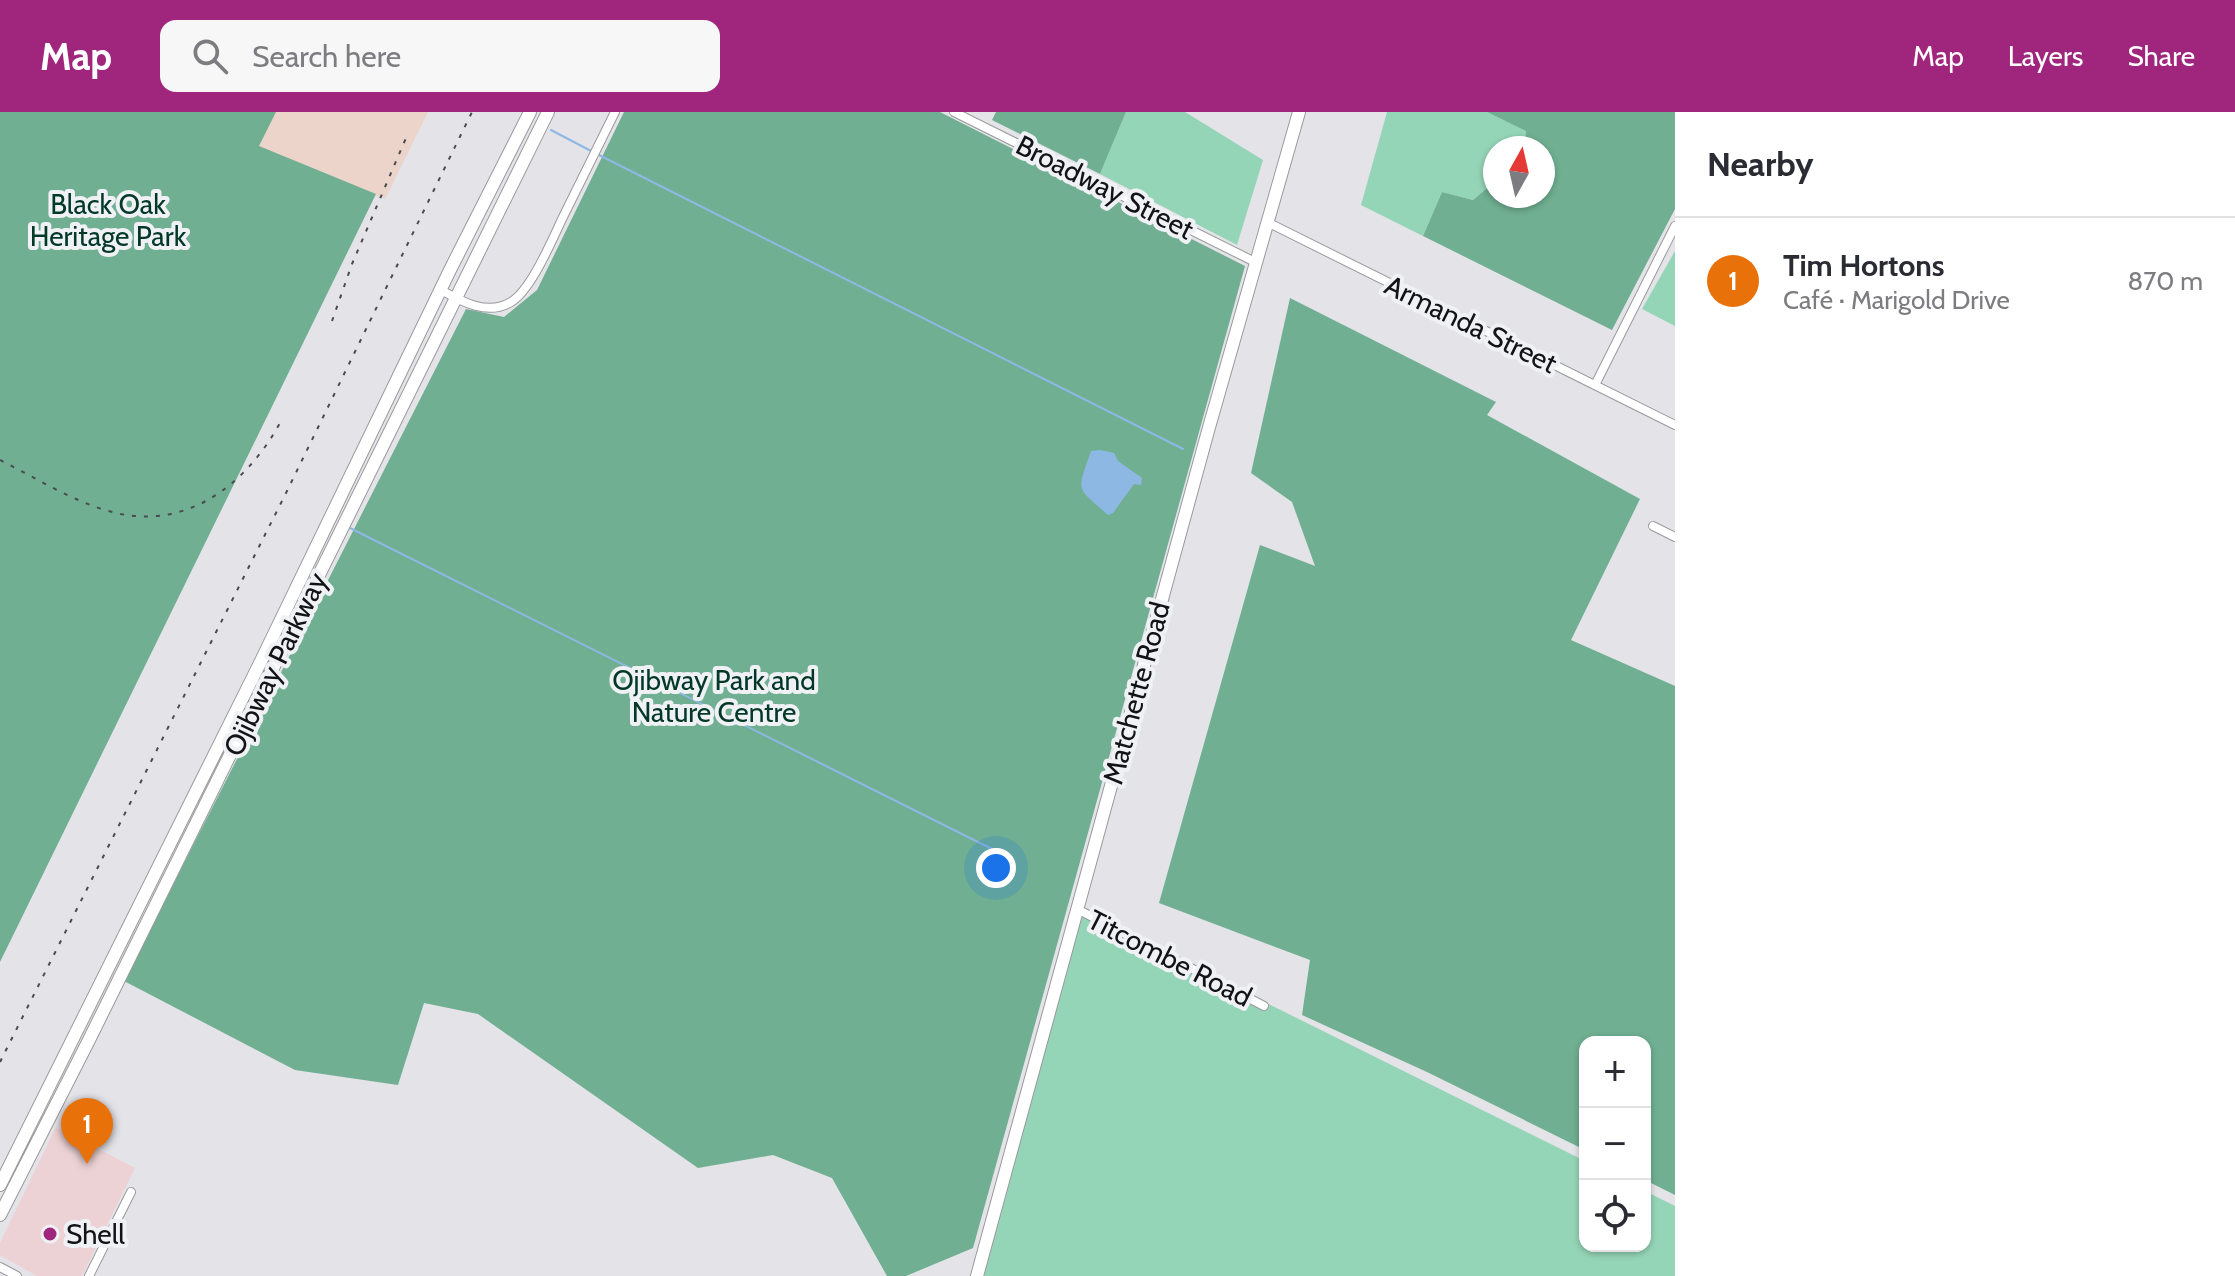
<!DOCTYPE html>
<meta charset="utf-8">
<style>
:root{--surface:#fff;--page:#f7f7f7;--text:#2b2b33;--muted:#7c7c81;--line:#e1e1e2;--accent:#a0267d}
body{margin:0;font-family:Cabin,sans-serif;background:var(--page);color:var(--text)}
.controls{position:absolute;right:24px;bottom:24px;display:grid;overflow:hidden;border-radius:16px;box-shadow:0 2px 6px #0004}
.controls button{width:72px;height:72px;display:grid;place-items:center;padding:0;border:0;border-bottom:2px solid var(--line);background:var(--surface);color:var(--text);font:40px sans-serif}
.compass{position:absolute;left:1483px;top:24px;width:72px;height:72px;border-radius:50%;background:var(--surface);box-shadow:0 2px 6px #0004;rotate:8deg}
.you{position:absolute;left:996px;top:756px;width:28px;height:28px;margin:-20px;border:6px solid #fff;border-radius:50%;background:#1a73e8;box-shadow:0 0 0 12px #1a73e833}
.badge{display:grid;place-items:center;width:52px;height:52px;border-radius:50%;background:var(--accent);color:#fff;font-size:26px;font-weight:700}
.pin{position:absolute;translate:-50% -66px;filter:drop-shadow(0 2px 4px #0008)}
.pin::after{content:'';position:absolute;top:42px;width:28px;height:24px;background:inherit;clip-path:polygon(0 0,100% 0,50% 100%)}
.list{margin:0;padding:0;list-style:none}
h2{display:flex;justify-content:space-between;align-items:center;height:104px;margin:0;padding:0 32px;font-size:34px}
h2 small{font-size:26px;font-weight:400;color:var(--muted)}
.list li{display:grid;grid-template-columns:52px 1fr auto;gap:24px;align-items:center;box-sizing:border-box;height:128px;padding:0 32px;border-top:2px solid var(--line)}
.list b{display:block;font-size:30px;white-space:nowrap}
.list p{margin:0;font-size:26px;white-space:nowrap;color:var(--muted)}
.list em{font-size:26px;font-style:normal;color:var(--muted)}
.icon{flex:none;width:44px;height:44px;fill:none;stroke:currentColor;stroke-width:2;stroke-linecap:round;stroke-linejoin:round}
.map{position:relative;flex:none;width:1675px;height:1164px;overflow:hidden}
header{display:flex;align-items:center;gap:48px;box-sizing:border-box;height:112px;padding:0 40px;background:var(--accent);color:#fff}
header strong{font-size:38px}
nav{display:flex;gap:44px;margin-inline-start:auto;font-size:28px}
.search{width:560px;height:72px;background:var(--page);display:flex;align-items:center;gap:20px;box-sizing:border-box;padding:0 28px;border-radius:16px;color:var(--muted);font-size:30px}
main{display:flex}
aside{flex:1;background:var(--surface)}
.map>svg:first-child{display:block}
.commercial{fill:#edd2d5}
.industrial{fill:#ecd4ca}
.green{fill:#95d5b7}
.forest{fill:#70af92}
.water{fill:#8eb8e4}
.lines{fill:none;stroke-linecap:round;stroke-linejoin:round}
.stream{stroke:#8eb8e4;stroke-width:2}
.street-casing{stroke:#999a9d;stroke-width:10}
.secondary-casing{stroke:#999a9d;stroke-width:14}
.street{stroke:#fff;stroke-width:8}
.secondary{stroke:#fff;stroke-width:12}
.rail{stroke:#4a4b4d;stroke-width:2;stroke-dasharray:4 8;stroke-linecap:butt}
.poi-dot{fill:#a0267d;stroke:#f0f1f5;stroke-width:3}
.labels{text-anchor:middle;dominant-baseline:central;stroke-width:8;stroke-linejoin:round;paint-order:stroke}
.street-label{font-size:28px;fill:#121314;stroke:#f0f1f5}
.park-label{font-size:28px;fill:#013926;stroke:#f0f1f5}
.poi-label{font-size:28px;fill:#121314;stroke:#f0f1f5;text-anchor:start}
</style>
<header>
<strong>Map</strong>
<div class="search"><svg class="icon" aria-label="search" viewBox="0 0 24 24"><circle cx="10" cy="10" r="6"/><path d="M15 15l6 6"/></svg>Search here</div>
<nav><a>Map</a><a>Layers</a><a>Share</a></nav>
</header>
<main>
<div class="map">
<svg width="1675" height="1164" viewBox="0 0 1675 1164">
<rect width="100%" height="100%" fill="#e3e3e8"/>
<path class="commercial" d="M56,1015L135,1056L82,1164H37L0,1143V1131Z"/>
<path class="industrial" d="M276,0H428L385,87L258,34Z"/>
<path class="green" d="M1126,0H1185L1263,48L1237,133L1100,62Z
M1387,0H1487L1527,19L1525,36H1495V69L1473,88L1442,80L1423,124L1361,93Z
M1675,139V214L1642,197Z
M1077,797L1585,1049V1134H1645V1079L1675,1094V1164H979Z"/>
<path class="forest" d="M0,0H276L259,34L376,82L0,850Z
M624,0H940L1245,154L973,1136L906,1164H887L832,1066L773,1043L698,1056L478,902L424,891L398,973L295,958L124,869L466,197L504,205L537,178Z
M996,0H1126L1100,62L992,8Z
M1487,0H1675V97L1612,218L1423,124L1442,80L1473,88L1495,69V84H1543V36H1525L1526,19Z
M1290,186L1496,290L1487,303L1640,387L1571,528L1675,574V1083L1645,1068V930H1585V1038L1427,960L1302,903L1310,848L1159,791L1260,433L1315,454L1292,390L1251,361Z"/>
<path class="water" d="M1100,338L1114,341L1118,349L1142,366L1141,373L1134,372L1113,401L1108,403C1076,374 1076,382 1091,339Z"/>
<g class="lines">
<path class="stream" d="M551,18L593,40
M599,43L1183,337
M350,416L1002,742"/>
<defs>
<path id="street" d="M954,0L1255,150
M1267,110L1675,313
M441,178C462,190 488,204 511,190C532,178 554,123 565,101C582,67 598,34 615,0
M1595,273L1675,114
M1653,414L1675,425
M1077,797L1264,894
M0,1155L17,1164
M89,1164L131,1080"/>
<path id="secondary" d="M0,1073L261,549L450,158L530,0
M0,1103L89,928L548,0
M977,1164L1208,319L1299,0"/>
</defs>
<use href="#street" class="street-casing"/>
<use href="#secondary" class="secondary-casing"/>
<use href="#street" class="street"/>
<use href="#secondary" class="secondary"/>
<path class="rail" d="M332,209L352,152L406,26
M0,348C34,365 69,387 105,398C182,422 244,376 280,311
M0,950L287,379L472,0"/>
</g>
<circle class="poi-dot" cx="50" cy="1122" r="8"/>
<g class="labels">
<g class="street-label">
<text transform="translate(1105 75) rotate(27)">Broadway Street</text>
<text transform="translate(1471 212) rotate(26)">Armanda Street</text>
<text transform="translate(275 552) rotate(-64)">Ojibway Parkway</text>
<text transform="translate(1136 581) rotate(-75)">Matchette Road</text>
<text transform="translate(1170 846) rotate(27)">Titcombe Road</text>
</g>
<g class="park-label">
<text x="108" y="92">Black Oak<tspan x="108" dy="32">Heritage Park</tspan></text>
<text x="714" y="568">Ojibway Park and<tspan x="714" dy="32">Nature Centre</tspan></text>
</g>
<g class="poi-label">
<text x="66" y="1122">Shell</text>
</g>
</g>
</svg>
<div class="controls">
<button>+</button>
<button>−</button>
<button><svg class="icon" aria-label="locate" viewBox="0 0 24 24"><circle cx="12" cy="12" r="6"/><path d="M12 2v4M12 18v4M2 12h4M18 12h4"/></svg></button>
</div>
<svg class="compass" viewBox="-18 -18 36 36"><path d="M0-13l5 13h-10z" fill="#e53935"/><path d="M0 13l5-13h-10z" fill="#7c7c81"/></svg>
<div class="you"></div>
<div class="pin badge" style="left:87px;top:1052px;background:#e8710a">1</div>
</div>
<aside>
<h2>Nearby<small></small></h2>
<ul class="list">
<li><span class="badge" style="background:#e8710a">1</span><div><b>Tim Hortons</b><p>Café · Marigold Drive</p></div><em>870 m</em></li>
</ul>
</aside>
</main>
